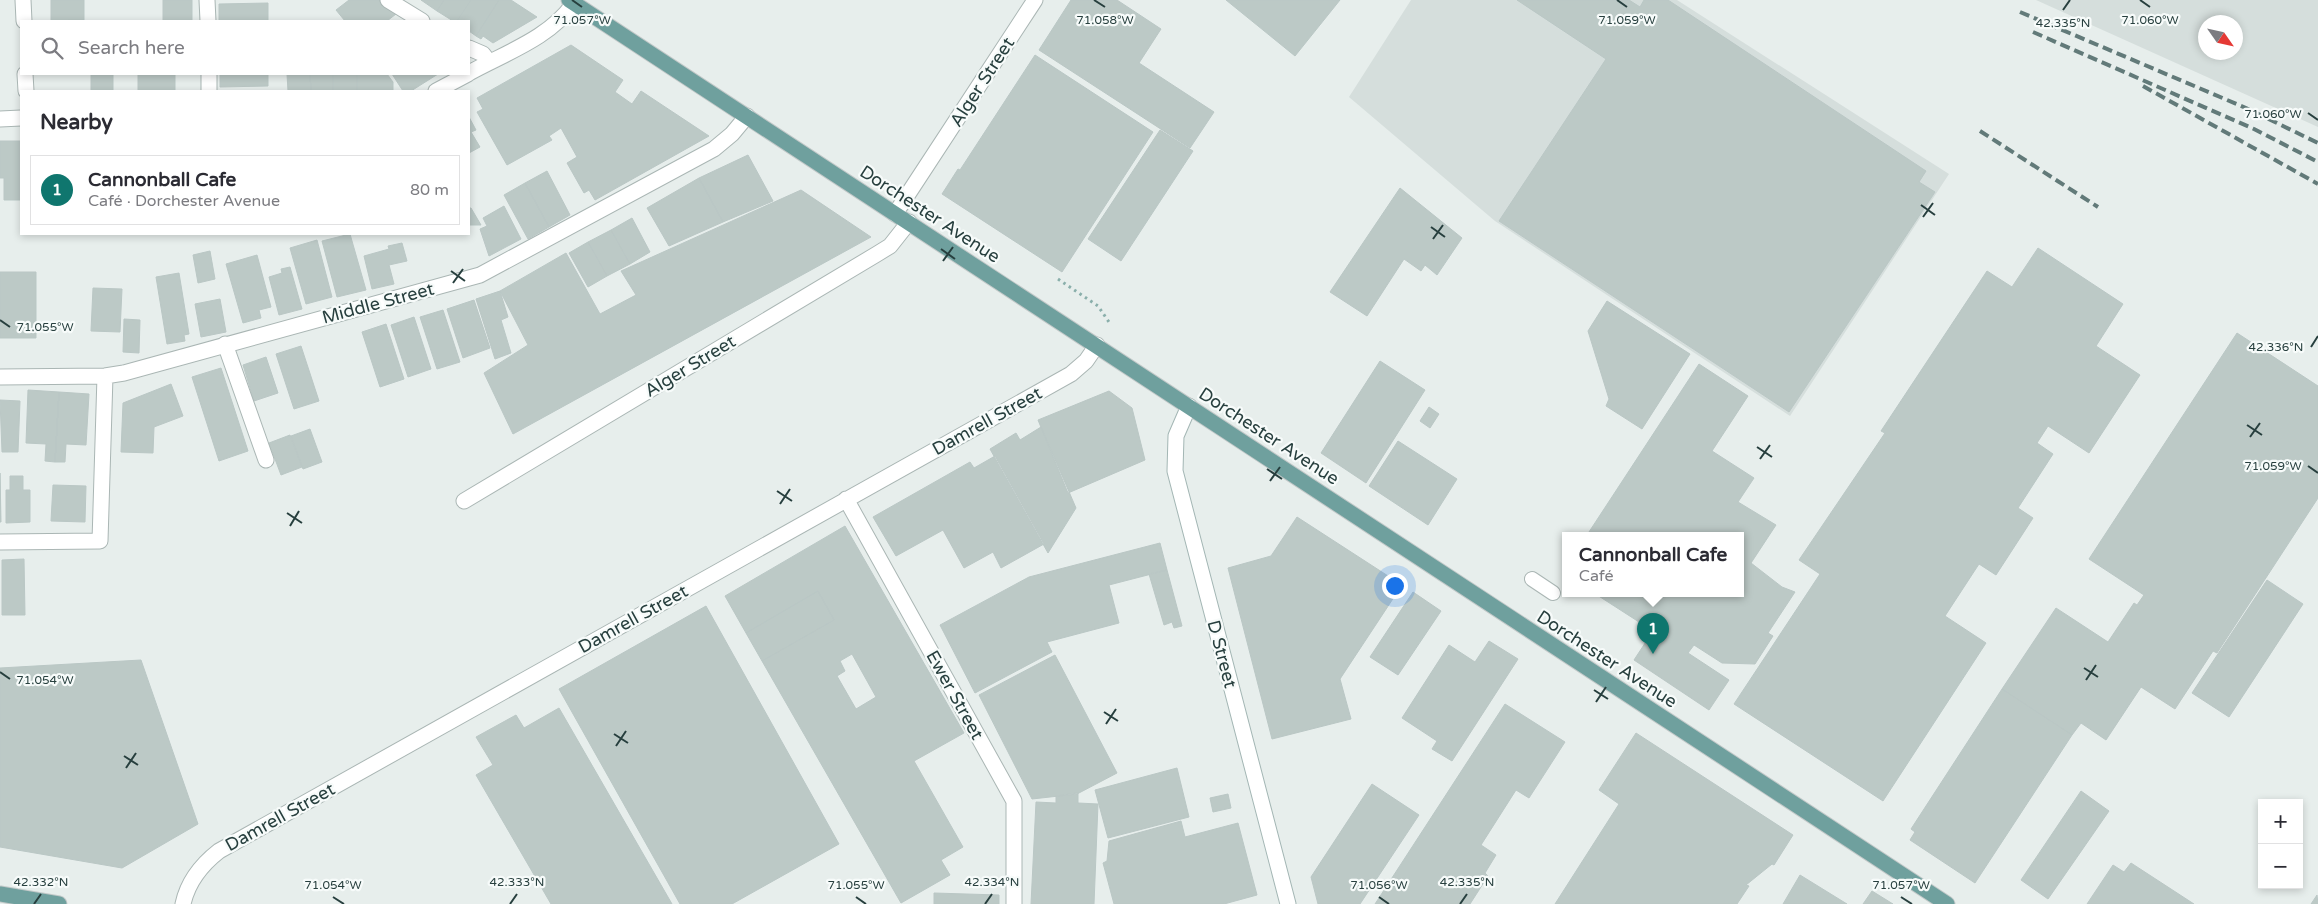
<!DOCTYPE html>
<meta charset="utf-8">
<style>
:root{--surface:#fff;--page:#f2f2f3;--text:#2b2b33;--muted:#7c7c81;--line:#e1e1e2;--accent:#0f766e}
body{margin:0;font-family:"Varela Round",sans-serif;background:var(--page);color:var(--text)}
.controls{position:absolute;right:15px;bottom:15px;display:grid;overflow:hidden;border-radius:0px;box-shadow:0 2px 8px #0003}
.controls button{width:45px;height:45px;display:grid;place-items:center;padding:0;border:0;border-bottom:1px solid var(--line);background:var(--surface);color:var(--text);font:25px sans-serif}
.compass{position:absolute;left:2198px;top:15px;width:45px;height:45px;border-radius:50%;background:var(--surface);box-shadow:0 2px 8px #0003;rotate:124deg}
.you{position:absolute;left:1394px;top:585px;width:18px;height:18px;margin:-12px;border:4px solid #fff;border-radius:50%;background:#1a73e8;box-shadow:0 0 0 8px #1a73e833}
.badge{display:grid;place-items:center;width:32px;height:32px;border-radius:50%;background:var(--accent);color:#fff;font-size:16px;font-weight:700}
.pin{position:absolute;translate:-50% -41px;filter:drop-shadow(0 1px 2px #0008)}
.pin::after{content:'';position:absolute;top:26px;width:18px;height:15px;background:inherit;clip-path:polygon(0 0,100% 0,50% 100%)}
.popup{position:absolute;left:1562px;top:532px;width:182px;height:65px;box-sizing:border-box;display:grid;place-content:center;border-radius:0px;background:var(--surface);filter:drop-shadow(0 1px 4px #0005);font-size:16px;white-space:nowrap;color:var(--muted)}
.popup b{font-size:19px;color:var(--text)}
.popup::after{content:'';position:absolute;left:50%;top:100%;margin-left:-10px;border:10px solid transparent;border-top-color:var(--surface)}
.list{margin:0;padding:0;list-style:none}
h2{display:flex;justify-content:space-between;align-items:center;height:65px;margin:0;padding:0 20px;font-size:21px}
h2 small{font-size:16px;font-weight:400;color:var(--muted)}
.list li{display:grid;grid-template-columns:32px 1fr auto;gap:15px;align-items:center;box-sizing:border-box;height:70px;margin:0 10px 10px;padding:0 10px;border:1px solid var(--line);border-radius:0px}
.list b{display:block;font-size:19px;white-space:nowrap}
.list p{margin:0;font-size:16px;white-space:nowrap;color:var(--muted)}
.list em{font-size:16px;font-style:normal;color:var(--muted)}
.icon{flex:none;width:28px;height:28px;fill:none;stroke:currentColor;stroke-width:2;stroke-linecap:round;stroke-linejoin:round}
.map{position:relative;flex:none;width:2318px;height:904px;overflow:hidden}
.search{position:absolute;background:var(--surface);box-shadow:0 2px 8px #0003;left:20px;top:20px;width:450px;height:55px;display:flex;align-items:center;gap:12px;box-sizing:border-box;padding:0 18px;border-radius:0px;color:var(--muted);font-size:19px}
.panel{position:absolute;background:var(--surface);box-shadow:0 2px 8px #0003;left:20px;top:90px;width:450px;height:145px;border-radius:0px}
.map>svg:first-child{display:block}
.built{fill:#d5dedc;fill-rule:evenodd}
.building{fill:#bcc9c6;stroke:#bac7c5;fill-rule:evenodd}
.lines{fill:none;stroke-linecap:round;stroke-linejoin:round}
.service-casing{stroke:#aab6b4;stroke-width:16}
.minor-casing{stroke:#aab6b4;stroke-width:17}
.secondary-casing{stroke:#a3b6b4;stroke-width:17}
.primary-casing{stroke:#c3c9c9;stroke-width:17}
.path{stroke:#8aafab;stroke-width:3;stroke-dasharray:2.5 4;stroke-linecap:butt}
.service{stroke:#fff;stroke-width:14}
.minor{stroke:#fff;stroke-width:15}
.secondary{stroke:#fff;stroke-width:15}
.primary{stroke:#6fa09e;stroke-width:15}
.rail{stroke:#627a79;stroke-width:4;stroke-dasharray:10 5;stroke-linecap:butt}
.ticks{fill:none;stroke:#273f3e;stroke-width:2}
.labels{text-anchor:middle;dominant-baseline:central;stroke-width:4.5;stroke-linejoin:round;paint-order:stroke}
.street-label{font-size:18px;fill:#273f3e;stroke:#f7fbfa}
.ticks-label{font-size:12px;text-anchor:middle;fill:#273f3e;stroke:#f7fbfa;stroke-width:4.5;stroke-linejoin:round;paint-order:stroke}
</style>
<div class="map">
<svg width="2318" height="904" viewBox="0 0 2318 904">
<rect width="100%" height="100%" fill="#e7eeec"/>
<path class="built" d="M1411,0H1677L1949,174L1790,416L1495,221L1349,97Z
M2036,0H2318V127ZM2206,22H2236V52H2206Z"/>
<path class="building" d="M51,0H84V20L51,21Z
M163,0H192V21H163Z
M349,0H385L396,14L387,21H345L336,10Z
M421,0H444L437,11Z
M444,0H471L457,21H453L437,11Z
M471,0H499L476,36L469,31V21H457Z
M499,0H511L537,17L493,43L483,36L481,39L476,36Z
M1071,0H1117L1161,29L1139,63L1214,112L1190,148L1039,50Z
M1226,0H1340L1295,56Z
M1517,0H1629L1640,7L1644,0H1668L1926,171L1919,182L1935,192L1789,412L1499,221L1606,59Z
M268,3V21H219V4Z
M571,45L623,80L615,92L632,104L641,91L709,136L595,200L589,190L584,193L567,163L577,157L561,128L549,136L552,140L507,165L477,112L483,109L477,98Z
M1035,55L1153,132L1062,272L942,194L958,169L960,170Z
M91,74H113V91H91Z
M138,74H175V91H138Z
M220,74H268V86L220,87Z
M287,74H310L311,91H288Z
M310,74H333V91H311Z
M333,74H357V91H333Z
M357,74H387L393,82V91H357Z
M392,74H438L411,91H403Z
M469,117L476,130L471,132L480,147L469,153Z
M1160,130L1193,151L1121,261L1088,239Z
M0,141H21V200H4V178H0Z
M748,155L773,201L723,222L699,178Z
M547,171L570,215L549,227L525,183Z
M699,178L723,222L669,246L647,208Z
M525,183L549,227L528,239L504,195Z
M1400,188L1462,238L1437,275L1425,265L1421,271L1404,259L1367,316L1330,292Z
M801,190L871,237L513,434L484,373L528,345L500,291L566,253L600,314L636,295L621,271Z
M504,206L521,239L489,256L480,229L487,226L483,218Z
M469,208H471L481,225H469Z
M632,218L650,252L630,264L611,230Z
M611,230L630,264L607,276L588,242Z
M350,234L366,290L337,297L322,241Z
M317,240L332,297L306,304L290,248Z
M588,242L607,276L588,287L569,253Z
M402,243L407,261L389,265L394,284L372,289L364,256L389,249L388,246Z
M2038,248L2123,304L2096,346L2140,375L2089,453L2048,426L2037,443L2053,454L2018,508L2033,518L1996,575L1979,564L1945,616L1986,643L1883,801L1734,704L1820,574L1799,560L1885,433L1881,431L1987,271L2012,287Z
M210,251L215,279L198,283L193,255Z
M257,255L271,307L259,310L261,318L243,323L226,264Z
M290,267L302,309L279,315L269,277L282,273L281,269Z
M0,272H36V338H0Z
M179,273L189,334L184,335L185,341L167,344L156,277Z
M93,288L122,289L120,332L91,331Z
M500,291L508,317L501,320L511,353L495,359L476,299Z
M220,299L226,332L201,337L195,304Z
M474,300L490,348L463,358L447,309Z
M1607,301L1690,354L1642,429L1606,406L1609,399L1588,331Z
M443,310L460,362L437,369L420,317Z
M414,317L431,369L408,377L391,325Z
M124,319L140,320L139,353L123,352Z
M386,324L404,379L380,387L362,332Z
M2237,333L2318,386V498L2217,653L2213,651L2175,709L2141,687L2106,740L2081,723L2072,735L2002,689L2056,608L2108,642L2134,603L2137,605L2144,595L2089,559Z
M301,346L319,401L294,409L276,354Z
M266,357L278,393L254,401L243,365Z
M1380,361L1425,390L1366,483L1321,453Z
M1699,364L1748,396L1712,451L1754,478L1738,502L1776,525L1751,563L1782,587L1795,592L1768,633L1773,636L1755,664L1722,663L1694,645L1688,653L1729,680L1709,710L1634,660L1653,631L1594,593H1740V535H1587Z
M221,368L248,451L219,461L192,377Z
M171,384L183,416L154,427L153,453L121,452L123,403Z
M28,390L59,392L55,462L45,461L46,444L26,443Z
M1109,391L1132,408L1145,460L1068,493L1038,420Z
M59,392L89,394L86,445L66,444L65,462H55Z
M0,400L20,401L18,452H2Z
M1429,407L1439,414L1430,428L1420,421Z
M1041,427L1076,508L1048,553L990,449L1016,433L1020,440Z
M310,429L322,462L303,469L291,436Z
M290,435L302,467L281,475L269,443Z
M1398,441L1457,479L1428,525L1369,486Z
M995,456L1044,544L1001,568L993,552L964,568L943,530L896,556L873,517L970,462L974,468Z
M0,473L1,522H0Z
M10,476H23V490H30V522L6,523V490H10Z
M53,485L86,486L85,522L51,521Z
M1297,517L1402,585L1340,679L1351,719L1272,739L1228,568L1271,556Z
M845,526L964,733L914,761L963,847L941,860L950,875L901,903L762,661L834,620L818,591L746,633L725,596ZM852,654L876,697L856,709L837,676L845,671L840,661Z
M1160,543L1167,570L1109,585L1119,623L1047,642L1052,652L975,693L940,625L1029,577Z
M24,559L25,615H2V560Z
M1167,570L1182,626L1174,628L1172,622L1164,625L1149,574Z
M2267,580L2303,604L2229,717L2192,693Z
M818,591L834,620L762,661L746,633Z
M1413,592L1441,611L1398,675L1370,657Z
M706,606L839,844L732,904H680L559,689Z
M1489,641L1518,659L1452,761L1432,749L1437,741L1402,718L1449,645L1475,662Z
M1055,655L1117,773L1077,794L1032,799L979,695Z
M141,660L198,824L122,868L0,847V668Z
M2002,689L2072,735L1975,883L1910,840L1915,832L1911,829Z
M1505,704L1565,742L1529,798L1516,790L1481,845L1496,855L1485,873L1488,876L1470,904H1375Z
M559,708L672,904H551L476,775L493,765L476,737L516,715L524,728Z
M1636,733L1793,835L1774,865L1772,864L1746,885L1749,886L1737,904H1555L1619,804L1599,790Z
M1177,768L1189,817L1108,838L1095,790Z
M1372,784L1419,815L1360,904H1318L1311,877Z
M2081,791L2109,811L2048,899L2021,880Z
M1078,793V803L1098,804L1094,904H1031L1036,802L1056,803V796Z
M1228,794L1231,808L1213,812L1210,798Z
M1181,821L1185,837L1238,823L1257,895L1224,904H1114L1103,863L1107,861L1109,841Z
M2131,863L2194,904H2087L2113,865L2124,872Z
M1800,875L1847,904H1783Z
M1872,891L1893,904H1863Z
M934,893L999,895V904H934Z
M2317,895L2318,904H2311Z"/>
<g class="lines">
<defs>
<path id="service" d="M1532,579L1553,593"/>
<path id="minor" d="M23,0L24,21
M207,0L208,21
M388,0L422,21
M469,48L483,54L489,62
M469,73C505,53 550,38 574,3
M25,74L26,91
M209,74V91
M436,91L468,74
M0,119L21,118
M895,214L1035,0
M225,344L266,460
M0,377L105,376L124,373L480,275L714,149L732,134L747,116
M846,499L1014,801V904
M464,501L877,254L890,246L909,222
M0,542L100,541L105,376
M183,904C188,881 201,865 219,851L1071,374L1086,361L1097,345"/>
<path id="secondary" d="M1189,406L1176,436L1175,471L1288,904"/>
<path id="primary" d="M569,0L1947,904
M0,894L59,904"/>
</defs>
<use href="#service" class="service-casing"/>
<use href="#minor" class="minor-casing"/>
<use href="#secondary" class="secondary-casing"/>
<use href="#primary" class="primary-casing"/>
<path class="path" d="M1058,279L1098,306L1111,325"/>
<use href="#service" class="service"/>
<use href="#minor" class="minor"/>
<use href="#secondary" class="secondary"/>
<use href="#primary" class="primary"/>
<path class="rail" d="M2020,12L2246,108L2318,143
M2033,32L2254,129L2318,162
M2143,86L2318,184
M1980,131L2098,207"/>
</g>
<path class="ticks" d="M572,0L582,7M1094,0L1105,7M1617,0L1627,7M2140,0L2150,7M2063,10L2070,0M2308,113L2318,120M1921,205L1935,215M1923,217L1933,203M1431,227L1445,237M1433,239L1443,225M941,249L955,259M943,261L953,247M451,271L465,281M453,283L463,269M0,320L10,327M2311,347L2318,336M2247,425L2262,435M2250,437L2260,423M1757,447L1772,457M1760,459L1770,445M2308,466L2318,473M1267,469L1282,479M1270,481L1280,467M777,491L792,501M780,504L790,489M287,513L302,523M290,526L299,511M2084,668L2098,677M0,672L10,679M2086,680L2096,665M1594,690L1608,699M1596,702L1606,687M1104,712L1118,721M1106,724L1116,709M614,734L628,743M616,746L626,731M124,756L138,765M126,768L136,753M333,897L344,904M856,897L866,904M1379,897L1389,904M1901,897L1912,904M34,904L41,894M510,904L517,894M985,904L992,894M1460,904L1467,894"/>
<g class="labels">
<g class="street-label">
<text transform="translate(982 82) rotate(-57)">Alger Street</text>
<text transform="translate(930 214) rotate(33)">Dorchester Avenue</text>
<text transform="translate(378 303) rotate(-15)">Middle Street</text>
<text transform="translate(690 366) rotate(-31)">Alger Street</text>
<text transform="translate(987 421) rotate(-29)">Damrell Street</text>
<text transform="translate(1269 436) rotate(33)">Dorchester Avenue</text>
<text transform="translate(633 619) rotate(-29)">Damrell Street</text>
<text transform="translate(1222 654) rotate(75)">D Street</text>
<text transform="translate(1607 659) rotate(33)">Dorchester Avenue</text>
<text transform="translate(955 695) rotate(61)">Ewer Street</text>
<text transform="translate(280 817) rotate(-29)">Damrell Street</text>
</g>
</g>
<g class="ticks-label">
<text x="582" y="24">71.057°W</text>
<text x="1105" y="24">71.058°W</text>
<text x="1627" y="24">71.059°W</text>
<text x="2150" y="24">71.060°W</text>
<text x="2063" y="27">42.335°N</text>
<text x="2273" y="118">71.060°W</text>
<text x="45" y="331">71.055°W</text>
<text x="2276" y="351">42.336°N</text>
<text x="2273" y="470">71.059°W</text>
<text x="45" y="684">71.054°W</text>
<text x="41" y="886">42.332°N</text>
<text x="517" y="886">42.333°N</text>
<text x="992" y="886">42.334°N</text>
<text x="1467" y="886">42.335°N</text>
<text x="333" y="889">71.054°W</text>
<text x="856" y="889">71.055°W</text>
<text x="1379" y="889">71.056°W</text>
<text x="1901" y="889">71.057°W</text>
</g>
</svg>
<div class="controls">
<button>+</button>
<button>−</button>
</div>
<svg class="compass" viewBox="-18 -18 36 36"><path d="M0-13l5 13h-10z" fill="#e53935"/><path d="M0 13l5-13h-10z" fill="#7c7c81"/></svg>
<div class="you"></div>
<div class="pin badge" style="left:1653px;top:654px">1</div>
<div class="popup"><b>Cannonball Cafe</b>Café</div>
<div class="search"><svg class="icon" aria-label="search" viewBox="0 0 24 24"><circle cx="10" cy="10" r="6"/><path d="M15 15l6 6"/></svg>Search here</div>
<section class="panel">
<h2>Nearby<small></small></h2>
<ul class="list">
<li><span class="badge">1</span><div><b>Cannonball Cafe</b><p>Café · Dorchester Avenue</p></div><em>80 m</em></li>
</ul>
</section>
</div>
